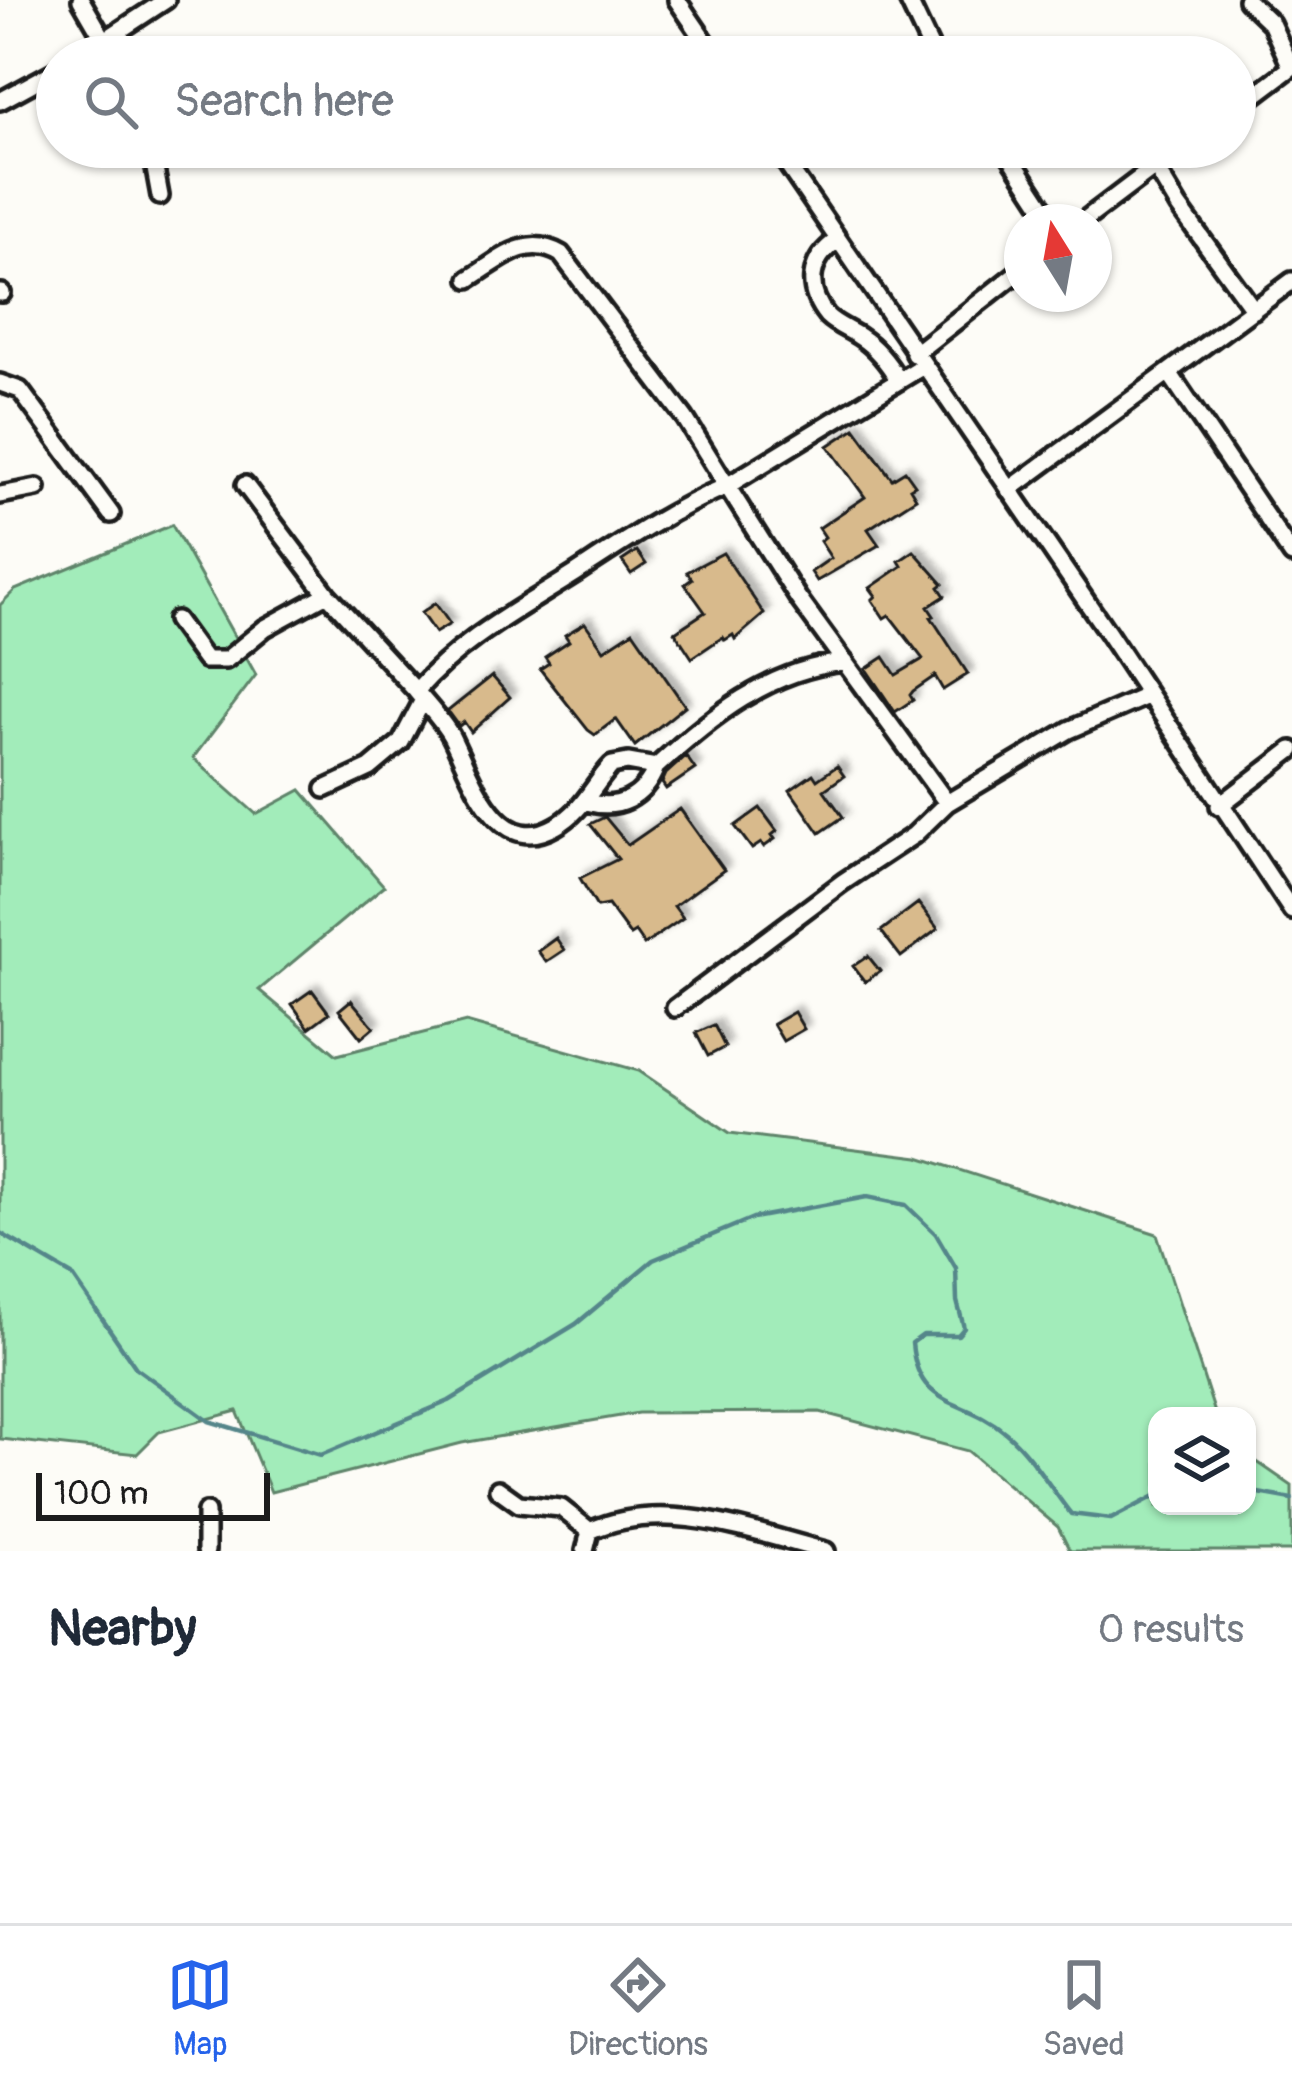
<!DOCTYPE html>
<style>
:root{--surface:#fff;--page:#f6f6f7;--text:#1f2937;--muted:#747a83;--line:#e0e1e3;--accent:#2563eb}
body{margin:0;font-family:Pangolin,sans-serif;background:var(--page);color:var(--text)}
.controls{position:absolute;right:36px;bottom:36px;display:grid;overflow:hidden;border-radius:24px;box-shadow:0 3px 9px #0004}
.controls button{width:108px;height:108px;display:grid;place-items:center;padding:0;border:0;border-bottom:3px solid var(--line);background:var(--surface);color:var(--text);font:60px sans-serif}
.compass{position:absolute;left:1004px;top:204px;width:108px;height:108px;border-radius:50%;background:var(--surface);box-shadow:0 3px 9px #0004;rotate:349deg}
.scale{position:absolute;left:36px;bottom:30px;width:234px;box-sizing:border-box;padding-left:12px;border:6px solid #1c1c1c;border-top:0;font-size:33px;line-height:42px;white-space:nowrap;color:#1c1c1c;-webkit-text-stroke:9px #fdfcf7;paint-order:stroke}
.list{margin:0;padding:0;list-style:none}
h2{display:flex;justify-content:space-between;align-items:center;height:156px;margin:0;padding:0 48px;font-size:51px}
h2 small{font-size:39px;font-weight:400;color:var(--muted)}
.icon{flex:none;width:66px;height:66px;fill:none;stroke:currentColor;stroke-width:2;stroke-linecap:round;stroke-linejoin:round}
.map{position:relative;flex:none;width:1292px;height:1551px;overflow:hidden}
.search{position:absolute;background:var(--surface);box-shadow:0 3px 9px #0004;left:36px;right:36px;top:36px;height:132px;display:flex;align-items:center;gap:30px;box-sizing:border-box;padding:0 42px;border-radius:66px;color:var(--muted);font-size:45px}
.sheet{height:372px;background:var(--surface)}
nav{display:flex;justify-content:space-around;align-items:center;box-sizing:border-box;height:168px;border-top:3px solid var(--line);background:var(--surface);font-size:33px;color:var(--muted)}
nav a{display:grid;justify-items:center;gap:6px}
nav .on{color:var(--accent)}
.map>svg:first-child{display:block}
.green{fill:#a2ecba;stroke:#5f846b;stroke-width:3}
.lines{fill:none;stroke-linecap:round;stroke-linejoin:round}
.stream{stroke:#55868a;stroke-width:4.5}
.building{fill:#d8ba8c;stroke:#1c1c1c;stroke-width:3;filter:url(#shadow)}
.minor-casing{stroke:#1c1c1c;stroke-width:24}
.minor{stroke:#fdfcf7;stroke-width:15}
</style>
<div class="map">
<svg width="1292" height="1551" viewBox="0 0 1292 1551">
<defs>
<filter id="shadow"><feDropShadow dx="6" dy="-6" stdDeviation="3" flood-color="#0004"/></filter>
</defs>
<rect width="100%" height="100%" fill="#fdfcf7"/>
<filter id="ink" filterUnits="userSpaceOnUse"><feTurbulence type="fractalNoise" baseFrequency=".00833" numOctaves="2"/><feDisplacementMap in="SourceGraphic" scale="24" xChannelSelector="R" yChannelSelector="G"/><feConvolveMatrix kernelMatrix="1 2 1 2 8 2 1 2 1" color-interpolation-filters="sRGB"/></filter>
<g filter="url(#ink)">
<path class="green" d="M172,525L256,675L193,758L256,814L301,790L384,886L259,990L337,1055L466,1022L639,1071L730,1133L919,1157L1157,1234L1216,1416H1157V1506H1247V1455L1292,1486V1551H1070L1058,1527L968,1451L820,1412L638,1413L462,1443L271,1492L237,1411L159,1432L137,1454L0,1439V605L15,590Z"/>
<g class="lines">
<path class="stream" d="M0,1233L72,1275L136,1368L209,1421L321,1455L449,1401L576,1324L653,1260L753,1218L867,1197L906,1205L936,1234L956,1268L957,1301L964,1328L958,1335H923L912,1343C918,1411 963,1396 1006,1433C1031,1454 1051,1489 1071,1514L1111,1519L1157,1495
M1247,1491L1292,1499"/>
</g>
<path class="building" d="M855,428L892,479L905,471L915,485L910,488L916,498L868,529L879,545L817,581L811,572L831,558L820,541L825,537L819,528L865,497L828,446Z
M637,551L646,564L631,574L622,561Z
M914,551L943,584L939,587L945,596L928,607L934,616L931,617L968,674L943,690L935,676L913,691L910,695L913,700L895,712L866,669L884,657L896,675L923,659L889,615L884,618L872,600L876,596L870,588L902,566L899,561Z
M723,553L764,614L735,639L733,635L725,640L723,637L692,658L675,632L705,612L685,584L692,579L687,572Z
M435,603L450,624L435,633L421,613Z
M585,623L604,650L633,631L685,706L635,746L616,719L595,735L588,730L540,669L549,663L545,657L569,641L565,635Z
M492,676L510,697L471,732L464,722L459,726L448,711Z
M686,756L695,769L666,789L662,783L666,774Z
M837,766L844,776L824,790L843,817L820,833L790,790L813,774L817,780Z
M760,808L777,831L772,835L775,839L764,847L761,843L752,849L735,826Z
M680,809L724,870L674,906L683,918L644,945L635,932L630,935L608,905L597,907L580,878L618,859L590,824L605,817L628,845Z
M918,903L938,929L901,957L881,931Z
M556,938L564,950L546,962L538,951Z
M868,956L880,971L865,982L853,966Z
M312,990L329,1013L309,1028L292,1004Z
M351,1000L374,1027L361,1038L339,1010Z
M794,1012L804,1029L783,1041L773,1024Z
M714,1025L725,1047L708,1056L696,1033Z"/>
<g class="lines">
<defs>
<path id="minor" d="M81,0L114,57
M677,0L716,57
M908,0L935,57
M1247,0L1271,23L1291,67
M79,57L166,0
M0,101L57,70
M1235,110L1292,67
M151,147L160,196
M775,147L1108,633L1292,911
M1004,147L1053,222
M1154,165L1179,207L1254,310
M1082,222L1181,147
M836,241C809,260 805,289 827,316C836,325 850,330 860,337C877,348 889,364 899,381
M469,279C500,260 526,233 561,254L685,418L727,486C672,509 622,543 573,575C516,611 461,640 416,691C428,706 442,720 451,736C471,775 497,860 556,826C583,811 592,786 612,765L628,762L656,767C710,717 770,669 845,662
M0,293H2
M914,354L1022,269
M923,366L727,486L798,598L947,803
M1170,374L1292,555
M0,383L20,390L111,514
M245,485L327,594L416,691
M1009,490L1292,281
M0,495L37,488
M176,620L205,660H226L265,628L327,594
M325,789L370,768L401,742L423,700
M587,802C618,811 644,798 656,767
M1219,806L1292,750
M675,1008L843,882L914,835L947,803L1069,730L1147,696
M498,1489L519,1504L561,1508L590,1531
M206,1512V1551
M585,1551L590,1531C664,1497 752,1532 826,1551"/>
</defs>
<use href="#minor" class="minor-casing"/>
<use href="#minor" class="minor"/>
</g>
</g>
</svg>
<div class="controls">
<button><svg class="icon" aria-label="layers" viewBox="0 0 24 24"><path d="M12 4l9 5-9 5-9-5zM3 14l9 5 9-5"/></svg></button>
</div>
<svg class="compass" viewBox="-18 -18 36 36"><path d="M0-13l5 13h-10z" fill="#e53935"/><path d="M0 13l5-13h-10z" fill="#747a83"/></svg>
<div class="scale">100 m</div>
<div class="search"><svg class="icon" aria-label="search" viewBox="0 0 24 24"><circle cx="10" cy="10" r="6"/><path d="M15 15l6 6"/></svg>Search here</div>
</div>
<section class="sheet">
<h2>Nearby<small>0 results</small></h2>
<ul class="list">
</ul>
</section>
<nav>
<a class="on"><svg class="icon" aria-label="map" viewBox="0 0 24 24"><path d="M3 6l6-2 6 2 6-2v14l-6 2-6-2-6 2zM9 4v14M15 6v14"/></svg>Map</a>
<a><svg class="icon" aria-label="directions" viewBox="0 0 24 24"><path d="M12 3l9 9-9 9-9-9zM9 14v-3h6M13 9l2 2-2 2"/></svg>Directions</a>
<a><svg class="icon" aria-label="saved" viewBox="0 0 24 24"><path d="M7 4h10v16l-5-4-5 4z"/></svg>Saved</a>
</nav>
